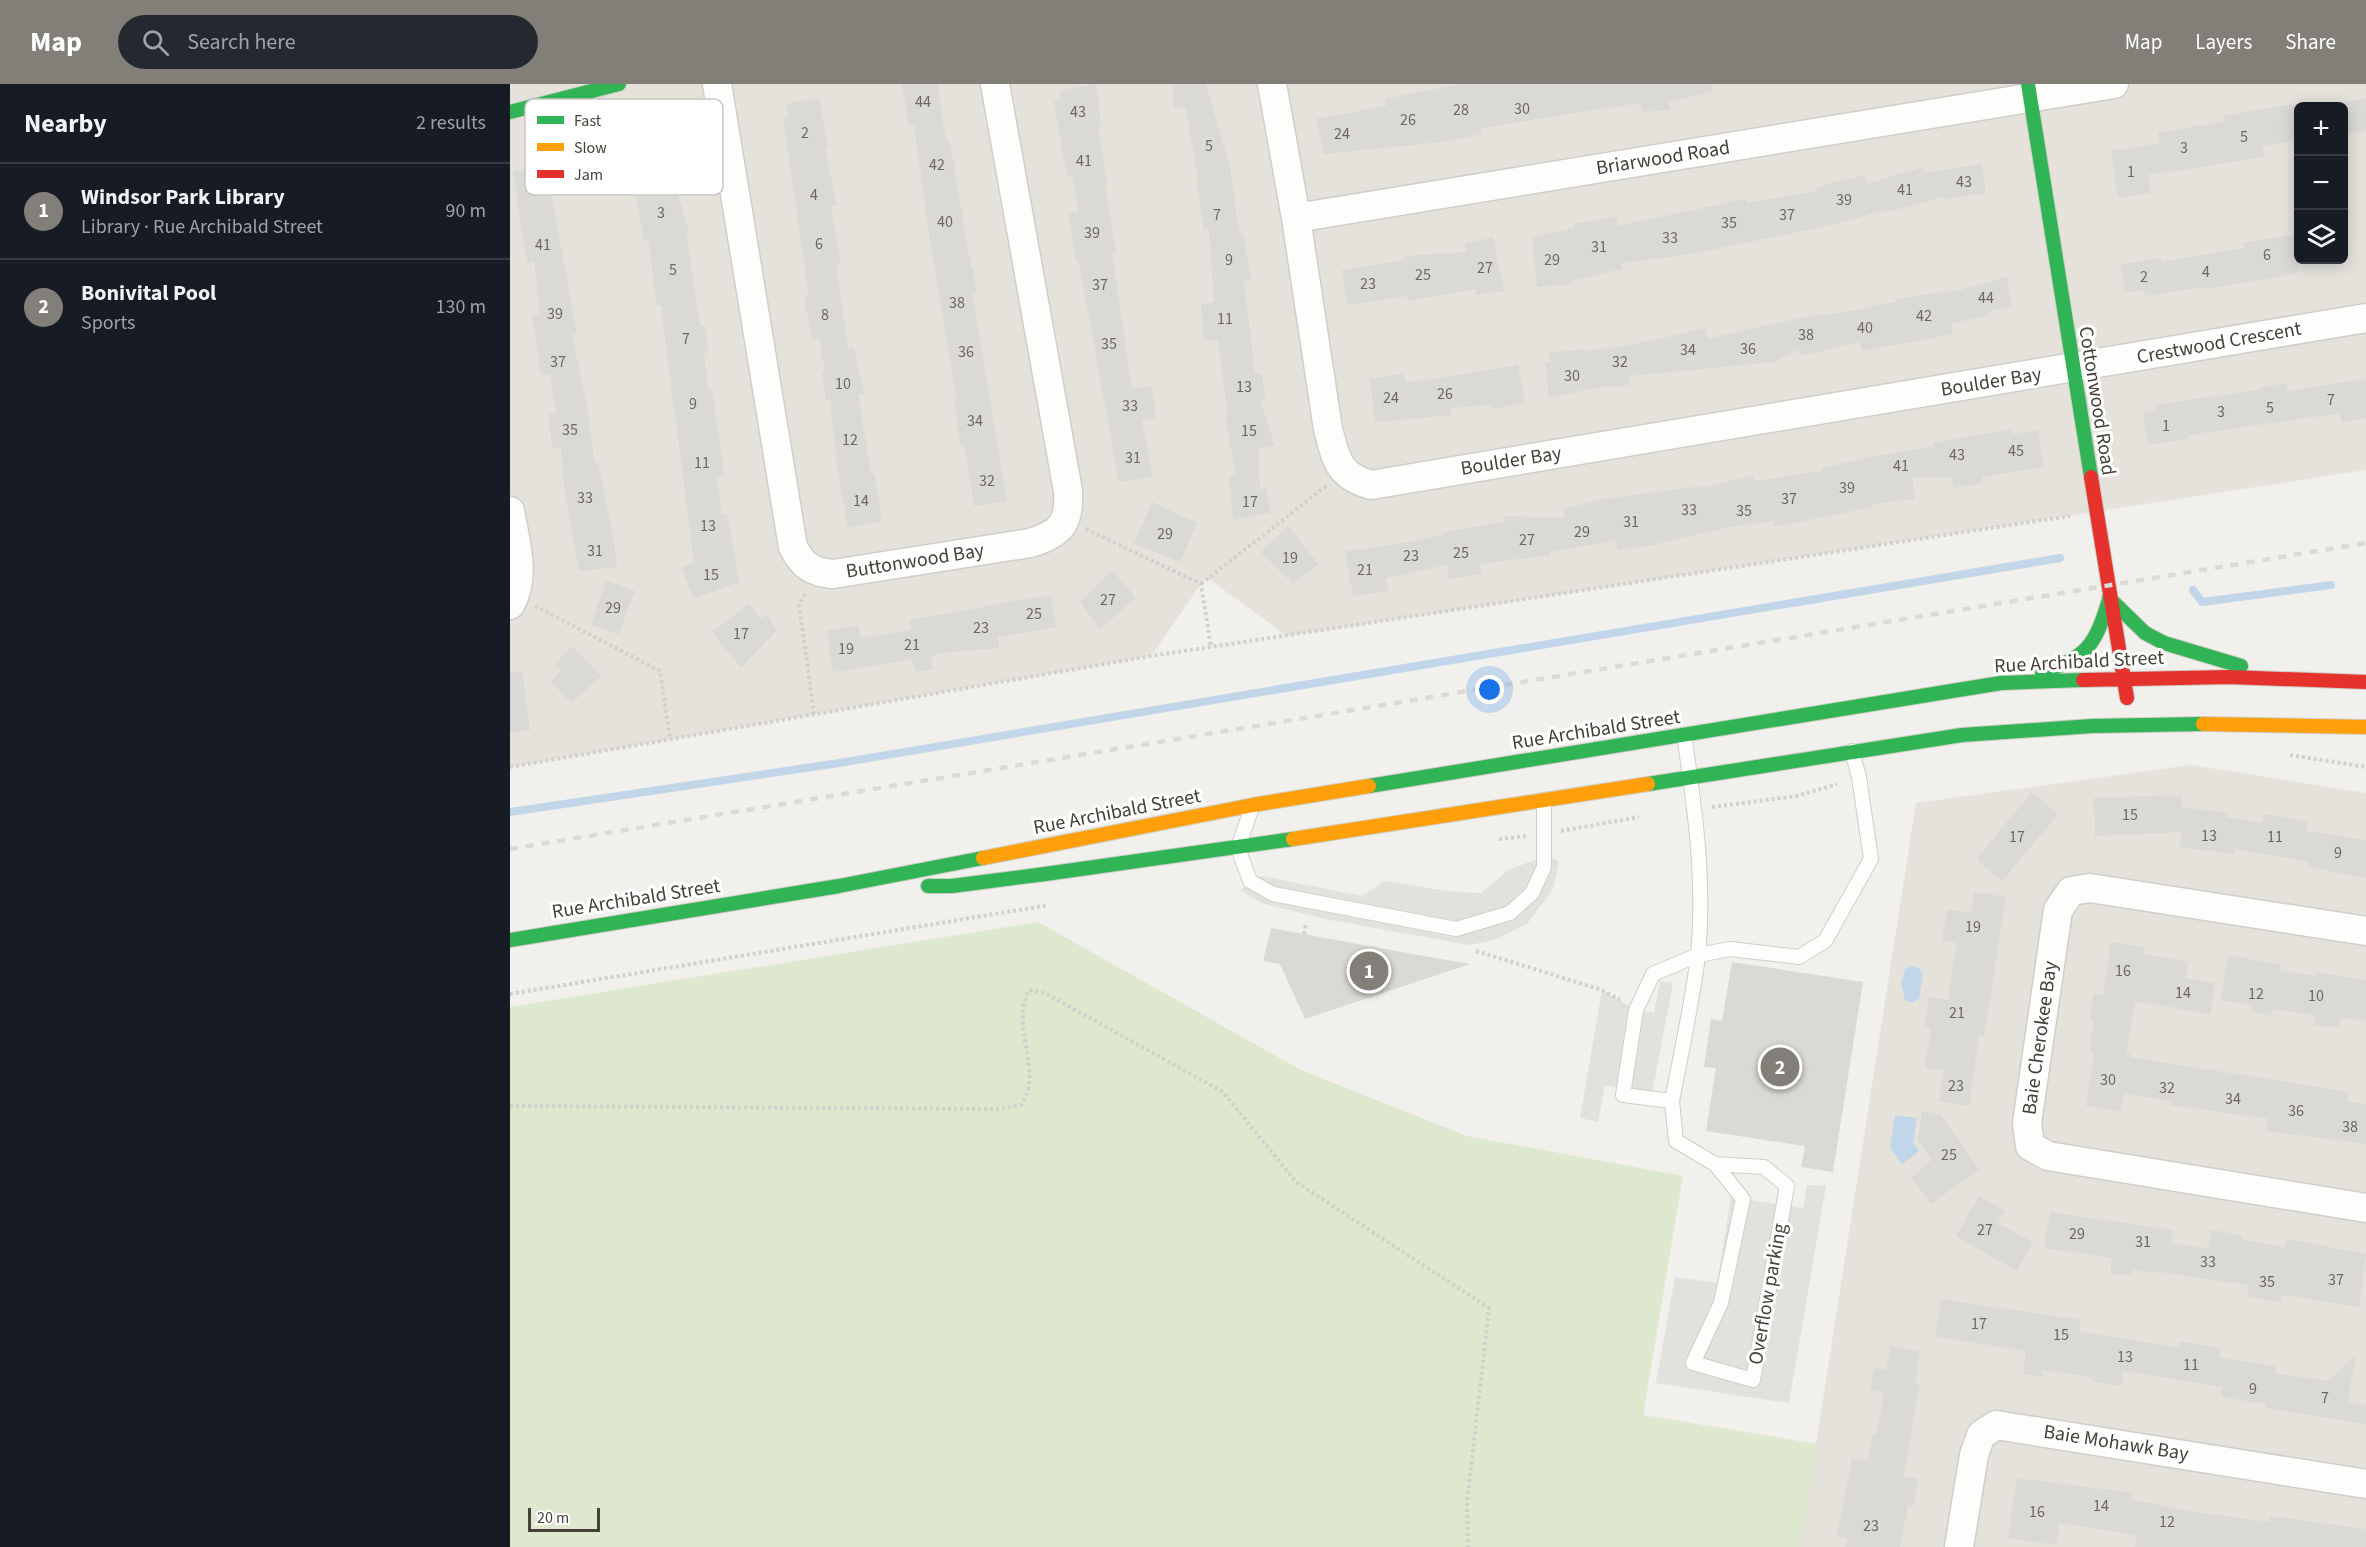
<!DOCTYPE html>
<meta charset="utf-8">
<style>
:root{--surface:#171b24;--page:#242831;--text:#f1f3f6;--muted:#9ea1a6;--line:#363941;--accent:#827f78}
body{margin:0;font-family:"Source Sans 3",sans-serif;background:var(--page);color:var(--text)}
.controls{position:absolute;right:18px;top:18px;display:grid;overflow:hidden;border-radius:9px;box-shadow:0 3px 15px #0003}
.controls button{width:54px;height:54px;display:grid;place-items:center;padding:0;border:0;border-bottom:2px solid var(--line);background:var(--surface);color:var(--text);font:30px sans-serif}
.scale{position:absolute;left:18px;bottom:15px;width:72px;box-sizing:border-box;padding-left:6px;border:3px solid #464239;border-top:0;font-size:16px;line-height:21px;white-space:nowrap;color:#464239;-webkit-text-stroke:4px #fff;paint-order:stroke}
.you{position:absolute;left:980px;top:606px;width:21px;height:21px;margin:-15px;border:4px solid #fff;border-radius:50%;background:#1a73e8;box-shadow:0 0 0 9px #1a73e833}
.badge{display:grid;place-items:center;width:39px;height:39px;border-radius:50%;background:var(--accent);color:#fff;font-size:20px;font-weight:700}
.pin{position:absolute;translate:-50% -50%;border:3px solid #fff;box-shadow:0 2px 6px #0006}
.list{margin:0;padding:0;list-style:none}
h2{display:flex;justify-content:space-between;align-items:center;height:78px;margin:0;padding:0 24px;font-size:26px}
h2 small{font-size:20px;font-weight:400;color:var(--muted)}
.list li{display:grid;grid-template-columns:39px 1fr auto;gap:18px;align-items:center;box-sizing:border-box;height:96px;padding:0 24px;border-top:2px solid var(--line)}
.list b{display:block;font-size:22px;white-space:nowrap}
.list p{margin:0;font-size:20px;white-space:nowrap;color:var(--muted)}
.list em{font-size:20px;font-style:normal;color:var(--muted)}
.icon{flex:none;width:33px;height:33px;fill:none;stroke:currentColor;stroke-width:2;stroke-linecap:round;stroke-linejoin:round}
.map{position:relative;flex:none;width:1856px;height:1463px;overflow:hidden}
header{display:flex;align-items:center;gap:36px;box-sizing:border-box;height:84px;padding:0 30px;background:var(--accent);color:#fff}
header strong{font-size:28px}
nav{display:flex;gap:33px;margin-inline-start:auto;font-size:21px}
.search{width:420px;height:54px;background:var(--page);display:flex;align-items:center;gap:15px;box-sizing:border-box;padding:0 21px;border-radius:33px;color:var(--muted);font-size:22px}
main{display:flex}
aside{flex:1;background:var(--surface)}
.map>svg:first-child{display:block}
.residential{fill:#e4e2db;fill-rule:evenodd}
.green{fill:#dde8cf}
.parking{fill:#e2e1dd}
.water{fill:#c2d6e9}
.lines{fill:none;stroke-linecap:round;stroke-linejoin:round}
.stream{stroke:#c2d6e9;stroke-width:8}
.building{fill:#dad9d5}
.lane-casing{stroke:#cfceca;stroke-width:16}
.street-casing{stroke:#cfceca;stroke-width:31}
.fast-casing{stroke:#cfcdc4;stroke-width:16}
.slow-casing{stroke:#cfcdc4;stroke-width:16}
.jam-casing{stroke:#cfcdc4;stroke-width:16}
.path{stroke:#d1d0cb;stroke-width:4;stroke-dasharray:3 3;stroke-linecap:butt}
.lane{stroke:#fdfdfc;stroke-width:14}
.street{stroke:#fdfdfc;stroke-width:28}
.fast{stroke:#30b455;stroke-width:14}
.slow{stroke:#ff9f0a;stroke-width:14}
.jam{stroke:#e5322d;stroke-width:14}
.rail{stroke:#dadad9;stroke-width:4.5;stroke-dasharray:8 8;stroke-linecap:butt}
.labels{text-anchor:middle;dominant-baseline:central;stroke-width:6;stroke-linejoin:round;paint-order:stroke}
.number-label{font-size:16px;fill:#6c6861}
.street-label{font-size:20px;fill:#464239;stroke:#fff}
.key{fill:#fff;stroke:#c8c6c4;stroke-width:1.5}
.key-label{font-size:16px;fill:#464239}
</style>
<header>
<strong>Map</strong>
<div class="search"><svg class="icon" aria-label="search" viewBox="0 0 24 24"><circle cx="10" cy="10" r="6"/><path d="M15 15l6 6"/></svg>Search here</div>
<nav><a>Map</a><a>Layers</a><a>Share</a></nav>
</header>
<main>
<aside>
<h2>Nearby<small>2 results</small></h2>
<ul class="list">
<li><span class="badge">1</span><div><b>Windsor Park Library</b><p>Library · Rue Archibald Street</p></div><em>90 m</em></li>
<li><span class="badge">2</span><div><b>Bonivital Pool</b><p>Sports</p></div><em>130 m</em></li>
</ul>
</aside>
<div class="map">
<svg width="1856" height="1463" viewBox="0 0 1856 1463">
<rect width="100%" height="100%" fill="#f1f0ec"/>
<path class="residential" d="M0,0H1856V386L777,552L696,493L641,572L0,683ZM1788,22H1834V176H1788Z
M1681,681L1856,709V1463H1290L1406,719Z"/>
<path class="green" d="M528,838L791,986L957,1052L1173,1092L1133,1331L1307,1360L1290,1463H0V923Z"/>
<path class="parking" d="M1035,772L1049,777L1043,805L1017,840L984,856L959,861L815,835L751,819L730,806L751,792L852,812L874,797L945,808L971,809L998,786Z
M1150,897L1163,899L1142,1010L1095,1001L1088,1038L1070,1034L1092,906L1126,926L1144,929Z
M1297,1101L1316,1102L1279,1319L1146,1299L1165,1193L1207,1199L1221,1113L1293,1124Z"/>
<path class="water" d="M1402,882L1409,884L1413,891L1409,914L1402,919L1395,916L1391,899L1395,885Z
M1385,1031L1407,1034L1403,1059L1409,1067L1392,1080L1380,1063Z"/>
<g class="lines">
<path class="stream" d="M1683,506L1692,518L1821,501
M0,728L329,679L1550,474"/>
</g>
<path class="building" d="M392,0H427L436,57H440L461,183H463L466,208H462L497,417L464,422L455,361L451,362L444,318L447,317L421,163L404,41L399,42Z
M586,0L591,42H588L597,101H595L606,168L602,169L622,305L641,302L646,334L632,337L643,392L609,398L568,174L565,175L559,129L568,128L563,92H557L544,18L551,15L550,6Z
M662,0H696L720,83L729,149H733L741,196L734,197L745,289L752,290L755,316H750L765,362L748,365L750,406L756,404L761,429L723,436L719,392H726L715,332L718,331L708,255L694,257L691,220L704,218L699,146L694,147L687,102L689,101L676,23L664,24Z
M950,0H1202L1203,7L1158,18L1160,26L1132,28L1129,19L971,44L972,50L940,57L814,70L806,35L876,22L875,15Z
M309,14L318,64L315,65L327,122L321,123L331,180L326,181L338,264L344,263L354,310L348,311L361,390H364L372,437L338,443L327,382L320,316H316L312,289L315,288L309,254L302,256L294,212L299,211L273,34L278,33L276,20Z
M1856,14V47L1838,50L1833,18Z
M1788,19V56L1752,62L1754,73L1638,91L1641,109L1608,114L1601,67L1650,59L1648,49L1715,37L1714,32Z
M141,60L142,68L157,64L165,101L179,147H176L190,242H195L198,268L194,269L198,305H202L214,392L207,393L212,431L217,430L229,498L183,515L172,484L184,479L151,222H147L138,155L134,156L124,103L117,104L113,64Z
M1472,80L1476,109L1435,115V112L1374,129V126L1326,140L1181,170L1111,179L1112,185L1062,197V200L1027,203L1022,153L1065,144L1064,140L1107,133L1108,142L1235,115L1237,119L1307,107V103L1354,91L1356,100L1413,83L1414,89Z
M36,82L67,250L62,251L76,317L85,379L88,378L103,451L107,483L69,487L54,403L51,363L42,364L39,330L46,329L40,291H31L27,265L22,231L30,229L24,177L17,179L3,87Z
M1776,152H1788V189L1695,205L1694,203L1634,212L1633,206L1615,209L1611,180L1651,174L1652,178L1734,164L1733,159Z
M983,153L994,207L966,211L965,205L898,217V212L837,221L832,186L895,176L894,172L957,168L955,160Z
M1497,193L1502,223L1479,227V232L1441,239L1443,250L1353,267L1349,258L1292,272L1287,266L1264,278L1120,292L1119,301L1086,304L1039,314L1035,278H1040L1039,269L1073,265V268L1130,259L1195,244L1197,255L1312,229L1313,232L1386,218L1385,215L1449,206Z
M1008,281L1015,319L982,325V321L941,324V331L865,338L860,295L894,289L896,299Z
M1856,295V334L1832,338L1830,330L1803,333L1678,351L1679,355L1638,361L1633,329L1646,326L1645,321L1752,305V303L1776,299L1777,307Z
M1501,345L1502,350L1528,346L1534,383L1472,393L1473,399L1443,404L1442,394L1403,393L1404,415L1362,420L1363,423L1264,443L1263,437L1215,444L1143,461L1107,466L1106,456L1040,468V471L970,480L972,490L939,495L937,481L876,494L878,507L843,512L835,467L871,463L933,451L932,448L994,438L993,432L1055,434L1053,425L1093,415L1192,402L1193,404L1243,391L1244,397L1312,387V384L1365,372L1424,362V359Z
M642,418L687,439L670,478L624,460Z
M779,442L808,480L783,500L751,468Z
M602,486L626,514L590,545L570,518Z
M96,497L125,507L109,550L81,541Z
M541,511L546,543L488,553L489,564L430,569L421,573L423,585L405,588L402,575L323,588L317,546L348,542L350,554L401,546L399,536Z
M239,520L251,534L257,531L267,546L231,584L202,548Z
M62,562L92,592L61,619L41,597L51,587L45,580Z
M12,587L20,646L0,649V588Z
M1522,708L1548,730L1492,797L1466,775Z
M1671,711L1672,723L1717,729L1716,733L1752,739L1753,730L1798,738L1796,747L1856,756V794L1799,783L1800,778L1725,765L1724,770L1670,763L1672,748L1585,752L1584,714Z
M1464,808L1496,813L1474,952L1469,951L1459,1022L1429,1017L1434,986L1415,984L1421,944L1415,943L1419,913L1438,916L1447,859L1432,857L1437,825L1461,829Z
M761,844L892,868L960,880L795,935L770,880L753,877Z
M1601,858L1634,863L1633,870L1678,878L1675,894L1705,899L1700,930L1625,917L1616,969L1620,970V973L1839,1008L1837,1017L1856,1020V1060L1756,1047L1758,1035L1660,1021L1661,1017L1614,1010L1611,1028L1576,1022L1584,969L1579,968L1584,936L1579,935L1584,910L1593,911Z
M1718,871L1771,881L1770,887L1806,892L1807,888L1856,896V937L1830,933L1829,944L1804,941L1805,931L1763,925L1762,932L1742,928L1743,921L1711,916Z
M1222,878L1353,898L1323,1088L1291,1083L1295,1062L1196,1047L1206,984L1194,983L1201,935L1212,937Z
M1412,1027L1430,1030L1469,1085L1421,1120L1402,1094L1422,1075L1408,1056Z
M1469,1112L1495,1127L1488,1139L1523,1158L1507,1187L1446,1152Z
M1540,1128L1663,1146L1661,1159L1698,1165L1701,1146L1732,1151V1156L1775,1163L1776,1155L1856,1170L1849,1223L1772,1211L1771,1218L1737,1213L1739,1201L1643,1187L1642,1189L1622,1186L1621,1192L1600,1189L1602,1174L1534,1164Z
M1431,1215L1571,1236L1569,1248L1668,1263L1669,1257L1711,1264L1709,1274L1766,1282L1765,1289L1818,1297L1845,1272L1838,1318L1856,1321V1340L1755,1324L1756,1320L1711,1313L1712,1303L1613,1287L1611,1302L1581,1297V1293L1533,1286L1532,1293L1513,1290L1516,1267L1425,1252Z
M1381,1262L1410,1267L1405,1299L1409,1300L1394,1392L1408,1395L1403,1422L1398,1421L1390,1463H1335L1337,1454L1327,1452L1342,1374L1358,1377L1362,1350L1367,1351L1374,1308L1360,1305L1364,1284L1376,1286Z
M1507,1394L1623,1409L1622,1416L1687,1428L1759,1438L1760,1432L1856,1445V1463H1625L1627,1451L1549,1439L1546,1461L1498,1454Z"/>
<g class="lines">
<defs>
<path id="lane" d="M1174,651C1185,724 1195,798 1188,872C1182,920 1171,969 1162,1017L1113,1011L1126,926L1143,890L1188,871L1220,865L1289,873L1315,857L1361,775L1349,693L1342,667
M742,723L728,764L740,797L763,810L946,845L1000,829L1022,809L1034,783V717
M1162,1017L1166,1057L1205,1080L1254,1083L1277,1102L1243,1296L1183,1279L1211,1219L1233,1115L1205,1080"/>
<path id="street" d="M207,0L283,463C293,482 302,488 323,490L520,459C551,450 560,439 558,407L485,0
M762,0L786,134L818,345C826,375 828,392 861,401L1856,234
M786,134L1604,0
M0,427C5,458 17,492 0,521
M1856,847L1580,804L1561,807L1548,826L1517,1039L1520,1062L1538,1072L1856,1124
M1449,1463L1464,1371L1471,1351L1486,1341L1856,1400"/>
<path id="fast" d="M1518,0L1581,393
M0,28L109,0
M1599,514L1635,549L1654,559L1731,582
M1532,588C1578,573 1585,561 1599,516
M1138,700L1452,651L1582,642L1693,640
M859,702L1491,599L1573,596
M418,802H442L535,790L783,755
M0,856L329,802L473,774"/>
<path id="slow" d="M1693,640L1856,643
M783,755L1138,700
M473,774L743,721L859,702"/>
<path id="jam" d="M1581,393L1617,614
M1573,596L1719,593L1856,598"/>
</defs>
<use href="#lane" class="lane-casing"/>
<use href="#street" class="street-casing"/>
<use href="#fast" class="fast-casing"/>
<use href="#slow" class="slow-casing"/>
<use href="#jam" class="jam-casing"/>
<path class="path" d="M576,445L691,500L701,563
M691,500L816,402
M295,510L289,520L304,630
M25,522L150,587L160,655
M1780,671L1856,683
M0,683L641,572L1560,432
M1202,723L1287,712L1327,700
M1051,747L1129,733
M989,755L1017,752
M794,850L796,839
M966,867L1092,906L1110,916
M0,910L539,821
M0,1022L488,1025L511,1021C535,986 499,945 519,906L535,909L713,1008L786,1098L979,1224L957,1419L958,1463"/>
<use href="#lane" class="lane"/>
<use href="#street" class="street"/>
<use href="#fast" class="fast"/>
<use href="#slow" class="slow"/>
<use href="#jam" class="jam"/>
<path class="rail" d="M0,765L1856,459"/>
</g>
<g class="labels">
<g class="number-label">
<text x="413" y="18">44</text>
<text x="1012" y="25">30</text>
<text x="951" y="26">28</text>
<text x="568" y="28">43</text>
<text x="898" y="36">26</text>
<text x="295" y="49">2</text>
<text x="832" y="50">24</text>
<text x="1734" y="53">5</text>
<text x="699" y="62">5</text>
<text x="1674" y="64">3</text>
<text x="574" y="77">41</text>
<text x="427" y="81">42</text>
<text x="1621" y="88">1</text>
<text x="1454" y="98">43</text>
<text x="1395" y="106">41</text>
<text x="304" y="111">4</text>
<text x="1334" y="116">39</text>
<text x="151" y="129">3</text>
<text x="707" y="131">7</text>
<text x="1277" y="131">37</text>
<text x="435" y="138">40</text>
<text x="1219" y="139">35</text>
<text x="582" y="149">39</text>
<text x="1160" y="154">33</text>
<text x="309" y="160">6</text>
<text x="33" y="161">41</text>
<text x="1089" y="163">31</text>
<text x="1757" y="171">6</text>
<text x="719" y="176">9</text>
<text x="1042" y="176">29</text>
<text x="975" y="184">27</text>
<text x="163" y="186">5</text>
<text x="1696" y="188">4</text>
<text x="913" y="191">25</text>
<text x="1634" y="193">2</text>
<text x="858" y="200">23</text>
<text x="590" y="201">37</text>
<text x="1476" y="214">44</text>
<text x="447" y="219">38</text>
<text x="45" y="230">39</text>
<text x="315" y="231">8</text>
<text x="1414" y="232">42</text>
<text x="715" y="235">11</text>
<text x="1355" y="244">40</text>
<text x="1296" y="251">38</text>
<text x="176" y="255">7</text>
<text x="599" y="260">35</text>
<text x="1238" y="265">36</text>
<text x="1178" y="266">34</text>
<text x="456" y="268">36</text>
<text x="48" y="278">37</text>
<text x="1110" y="278">32</text>
<text x="1062" y="292">30</text>
<text x="333" y="300">10</text>
<text x="734" y="303">13</text>
<text x="935" y="310">26</text>
<text x="881" y="314">24</text>
<text x="1821" y="316">7</text>
<text x="183" y="320">9</text>
<text x="620" y="322">33</text>
<text x="1760" y="324">5</text>
<text x="1711" y="328">3</text>
<text x="465" y="337">34</text>
<text x="1656" y="342">1</text>
<text x="60" y="346">35</text>
<text x="739" y="347">15</text>
<text x="340" y="356">12</text>
<text x="1506" y="367">45</text>
<text x="1447" y="371">43</text>
<text x="623" y="374">31</text>
<text x="192" y="379">11</text>
<text x="1391" y="382">41</text>
<text x="477" y="397">32</text>
<text x="1337" y="404">39</text>
<text x="75" y="414">33</text>
<text x="1279" y="415">37</text>
<text x="351" y="417">14</text>
<text x="740" y="418">17</text>
<text x="1179" y="426">33</text>
<text x="1234" y="427">35</text>
<text x="1121" y="438">31</text>
<text x="198" y="442">13</text>
<text x="1072" y="448">29</text>
<text x="655" y="450">29</text>
<text x="1017" y="456">27</text>
<text x="85" y="467">31</text>
<text x="951" y="469">25</text>
<text x="901" y="472">23</text>
<text x="780" y="474">19</text>
<text x="855" y="486">21</text>
<text x="201" y="491">15</text>
<text x="598" y="516">27</text>
<text x="103" y="524">29</text>
<text x="524" y="530">25</text>
<text x="471" y="544">23</text>
<text x="231" y="550">17</text>
<text x="402" y="561">21</text>
<text x="336" y="565">19</text>
<text x="1620" y="731">15</text>
<text x="1699" y="752">13</text>
<text x="1507" y="753">17</text>
<text x="1765" y="753">11</text>
<text x="1828" y="769">9</text>
<text x="1463" y="843">19</text>
<text x="1613" y="887">16</text>
<text x="1673" y="909">14</text>
<text x="1746" y="910">12</text>
<text x="1806" y="912">10</text>
<text x="1447" y="929">21</text>
<text x="1598" y="996">30</text>
<text x="1446" y="1002">23</text>
<text x="1657" y="1004">32</text>
<text x="1723" y="1015">34</text>
<text x="1786" y="1027">36</text>
<text x="1840" y="1043">38</text>
<text x="1439" y="1071">25</text>
<text x="1475" y="1146">27</text>
<text x="1567" y="1150">29</text>
<text x="1633" y="1158">31</text>
<text x="1698" y="1178">33</text>
<text x="1826" y="1196">37</text>
<text x="1757" y="1198">35</text>
<text x="1469" y="1240">17</text>
<text x="1551" y="1251">15</text>
<text x="1615" y="1273">13</text>
<text x="1681" y="1281">11</text>
<text x="1743" y="1305">9</text>
<text x="1815" y="1314">7</text>
<text x="1591" y="1422">14</text>
<text x="1527" y="1428">16</text>
<text x="1657" y="1438">12</text>
<text x="1361" y="1442">23</text>
</g>
<g class="street-label">
<text transform="translate(1153 74) rotate(-9)">Briarwood Road</text>
<text transform="translate(1709 259) rotate(-10)">Crestwood Crescent</text>
<text transform="translate(1481 298) rotate(-9)">Boulder Bay</text>
<text transform="translate(1587 317) rotate(81)">Cottonwood Road</text>
<text transform="translate(1001 377) rotate(-9)">Boulder Bay</text>
<text transform="translate(405 477) rotate(-9)">Buttonwood Bay</text>
<text transform="translate(1569 578) rotate(-3)">Rue Archibald Street</text>
<text transform="translate(1086 646) rotate(-9)">Rue Archibald Street</text>
<text transform="translate(607 728) rotate(-11)">Rue Archibald Street</text>
<text transform="translate(126 815) rotate(-9)">Rue Archibald Street</text>
<text transform="translate(1530 954) rotate(-82)">Baie Cherokee Bay</text>
<text transform="translate(1258 1210) rotate(-80)">Overflow parking</text>
<text transform="translate(1606 1359) rotate(9)">Baie Mohawk Bay</text>
</g>
</g>
<rect x="15" y="15" width="198" height="96" rx="9" class="key"/>
<rect x="27" y="32" width="27" height="8" fill="#30b455"/>
<rect x="27" y="59" width="27" height="8" fill="#ff9f0a"/>
<rect x="27" y="86" width="27" height="8" fill="#e5322d"/>
<g class="key-label">
<text x="64" y="42">Fast</text>
<text x="64" y="69">Slow</text>
<text x="64" y="96">Jam</text>
</g>
</svg>
<div class="controls">
<button>+</button>
<button>−</button>
<button><svg class="icon" aria-label="layers" viewBox="0 0 24 24"><path d="M12 4l9 5-9 5-9-5zM3 14l9 5 9-5"/></svg></button>
</div>
<div class="scale">20 m</div>
<div class="you"></div>
<div class="pin badge" style="left:859px;top:887px">1</div>
<div class="pin badge" style="left:1270px;top:983px">2</div>
</div>
</main>
